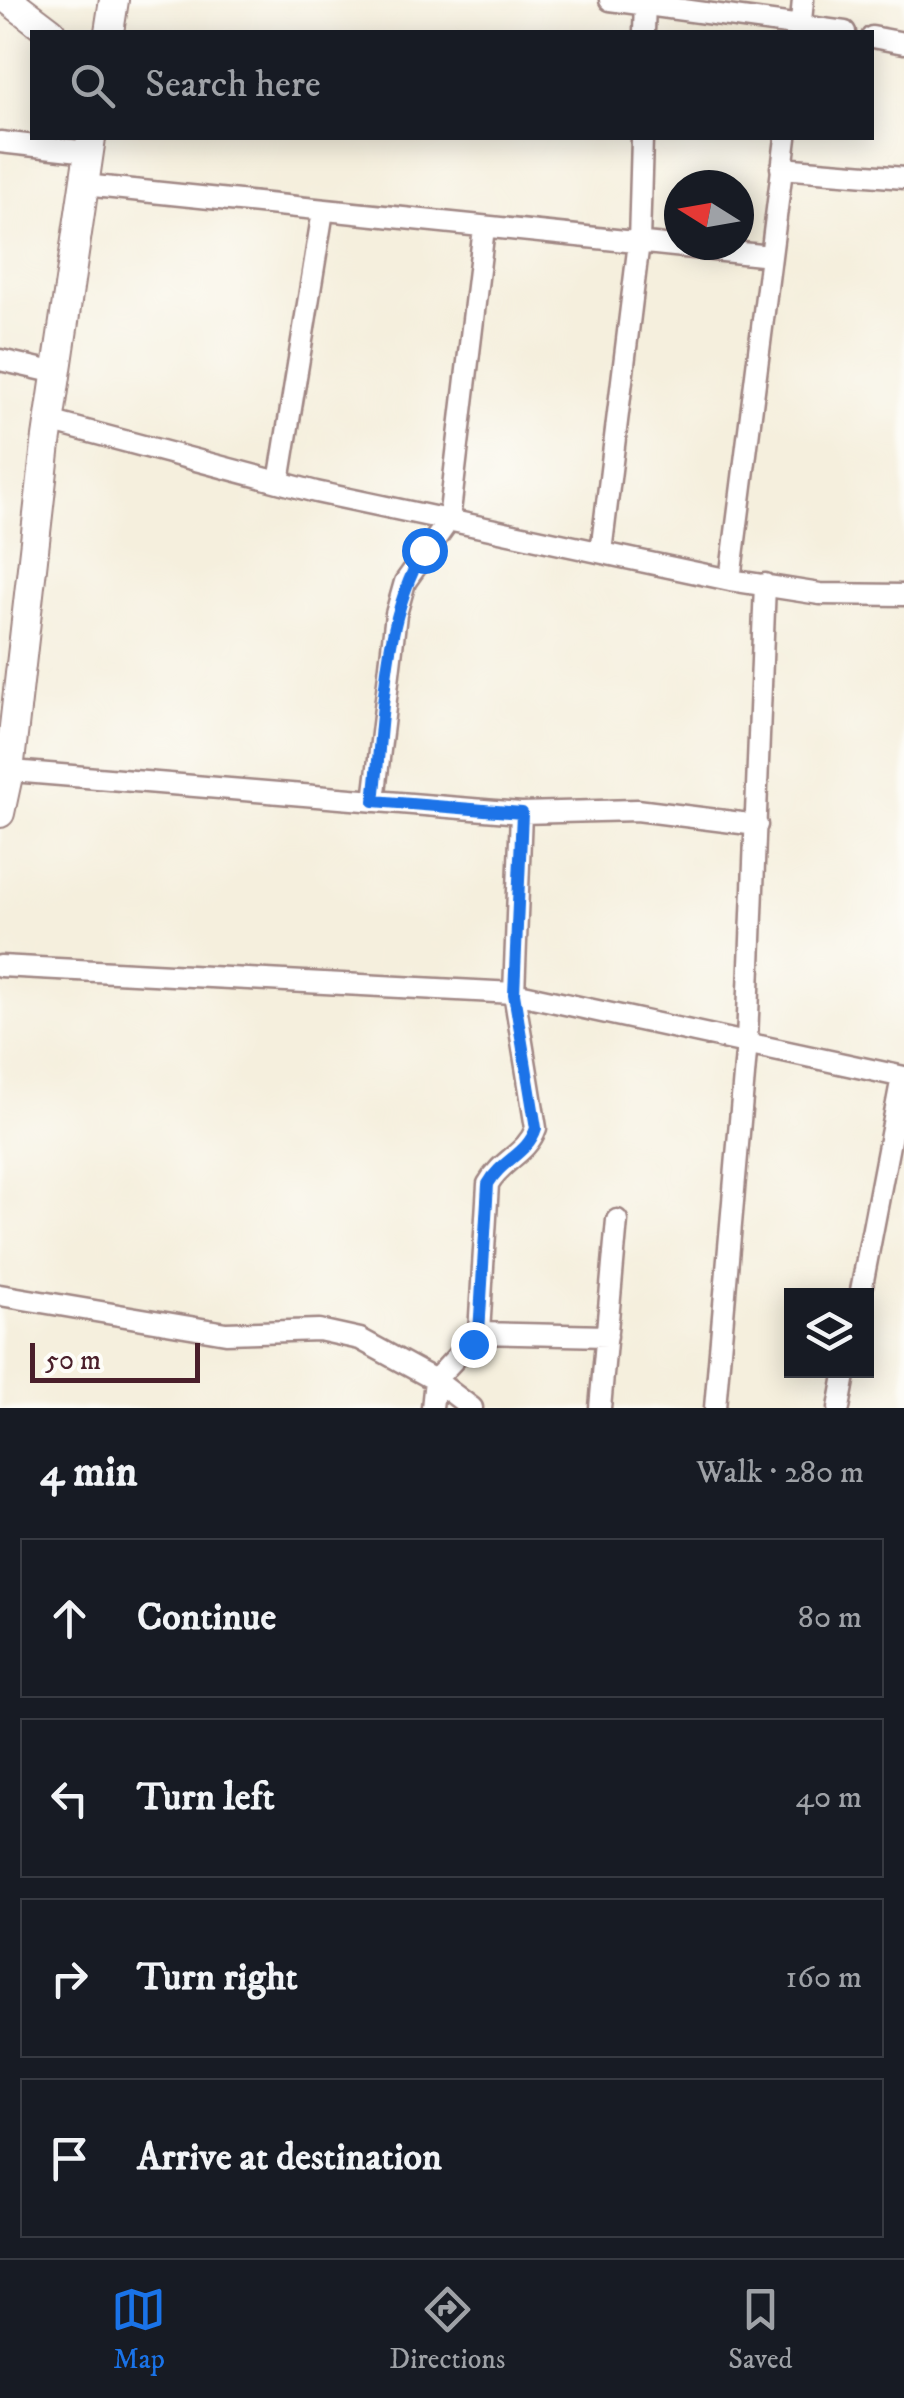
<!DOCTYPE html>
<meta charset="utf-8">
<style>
:root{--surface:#171b24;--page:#20242c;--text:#f1f3f6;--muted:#9ea1a6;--line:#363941;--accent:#1a73e8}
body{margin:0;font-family:"IM FELL DW Pica",serif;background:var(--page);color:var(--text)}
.controls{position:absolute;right:30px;bottom:30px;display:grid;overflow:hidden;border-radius:0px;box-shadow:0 5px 25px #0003}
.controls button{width:90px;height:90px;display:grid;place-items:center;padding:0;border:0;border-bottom:2px solid var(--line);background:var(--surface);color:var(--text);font:50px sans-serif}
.compass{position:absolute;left:664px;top:170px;width:90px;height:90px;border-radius:50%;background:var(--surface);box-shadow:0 5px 25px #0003;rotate:281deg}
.scale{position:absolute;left:30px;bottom:25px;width:170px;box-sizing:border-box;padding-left:10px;border:5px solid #4a1f2b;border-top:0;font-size:28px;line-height:35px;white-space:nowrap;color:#4a1f2b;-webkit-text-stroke:8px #fdfcf7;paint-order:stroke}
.stop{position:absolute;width:30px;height:30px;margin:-22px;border:8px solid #1a73e8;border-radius:50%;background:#fff}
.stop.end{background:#1a73e8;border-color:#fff;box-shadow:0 2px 10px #0008}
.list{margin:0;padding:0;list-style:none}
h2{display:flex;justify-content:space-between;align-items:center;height:130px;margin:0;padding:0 40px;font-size:42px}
h2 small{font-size:32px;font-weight:400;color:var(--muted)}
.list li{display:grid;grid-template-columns:65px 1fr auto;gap:30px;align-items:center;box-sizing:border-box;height:160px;margin:0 20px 20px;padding:0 20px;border:2px solid var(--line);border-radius:0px}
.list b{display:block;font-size:38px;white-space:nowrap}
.list em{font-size:32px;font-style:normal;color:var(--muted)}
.icon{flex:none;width:55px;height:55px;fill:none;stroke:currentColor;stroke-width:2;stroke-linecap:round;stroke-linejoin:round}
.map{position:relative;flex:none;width:904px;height:1408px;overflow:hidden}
.search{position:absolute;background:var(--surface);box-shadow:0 5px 25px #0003;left:30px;right:30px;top:30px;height:110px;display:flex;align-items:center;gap:25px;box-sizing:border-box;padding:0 35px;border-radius:0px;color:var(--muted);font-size:38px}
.sheet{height:850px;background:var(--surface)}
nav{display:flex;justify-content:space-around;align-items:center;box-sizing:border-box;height:140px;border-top:2px solid var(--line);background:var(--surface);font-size:28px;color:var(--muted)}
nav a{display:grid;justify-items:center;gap:5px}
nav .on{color:var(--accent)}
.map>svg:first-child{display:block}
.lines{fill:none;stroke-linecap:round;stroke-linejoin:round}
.street-casing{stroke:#a08784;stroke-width:25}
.secondary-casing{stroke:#a08784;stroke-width:32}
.street{stroke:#fff;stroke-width:20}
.secondary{stroke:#fff;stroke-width:28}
.route{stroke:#1a73e8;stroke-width:12}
</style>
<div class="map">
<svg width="904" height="1408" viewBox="0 0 904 1408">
<rect width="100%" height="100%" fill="#fdfcf7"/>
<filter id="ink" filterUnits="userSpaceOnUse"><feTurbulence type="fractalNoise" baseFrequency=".01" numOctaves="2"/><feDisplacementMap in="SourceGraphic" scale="20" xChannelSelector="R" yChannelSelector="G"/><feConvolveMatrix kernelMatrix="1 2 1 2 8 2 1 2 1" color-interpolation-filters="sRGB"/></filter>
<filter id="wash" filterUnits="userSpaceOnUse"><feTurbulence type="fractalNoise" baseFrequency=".0048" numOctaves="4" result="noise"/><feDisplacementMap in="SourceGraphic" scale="40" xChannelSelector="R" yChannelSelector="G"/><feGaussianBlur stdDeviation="2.25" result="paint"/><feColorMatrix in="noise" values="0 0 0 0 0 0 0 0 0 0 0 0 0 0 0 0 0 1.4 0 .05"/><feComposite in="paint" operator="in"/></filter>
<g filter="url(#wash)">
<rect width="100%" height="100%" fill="#f5efdd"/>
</g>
<g filter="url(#ink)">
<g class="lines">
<defs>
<path id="street" d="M610,0L845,32
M644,32L645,0
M800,32L803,0
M872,37L904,43
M0,142L89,152
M781,168L904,178
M84,185L771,256
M0,360L57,373
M49,421L316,492L730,580L820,594L904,595
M279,482L323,211
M601,552L639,242L642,138
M730,580L786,138
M0,770L521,813L637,810L757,825
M374,801L396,614L405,582L449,520L484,228
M0,966L514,993L904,1077
M0,1295L226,1333L319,1330L360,1339L435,1380L472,1408
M860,1296L902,1077
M479,1333L607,1336
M432,1408L435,1380L479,1333L488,1184C501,1160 527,1154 536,1128L514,993L521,813
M600,1408L617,1220
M715,1408L747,1041L765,584
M839,1408L846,1370"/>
<path id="secondary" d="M9,0L51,32
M109,32L114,0
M0,813L9,771L46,444L91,138"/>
</defs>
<use href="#street" class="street-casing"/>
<use href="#secondary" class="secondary-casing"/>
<use href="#street" class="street"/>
<use href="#secondary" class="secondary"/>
</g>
</g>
<g class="lines" filter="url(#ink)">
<path class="route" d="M424,550C381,623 384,718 374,801L522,813L514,994L536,1128C528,1154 501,1160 488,1184L479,1333L473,1344"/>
</g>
</svg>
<div class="controls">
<button><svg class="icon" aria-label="layers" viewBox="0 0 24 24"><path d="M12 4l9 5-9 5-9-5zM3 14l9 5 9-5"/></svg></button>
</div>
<svg class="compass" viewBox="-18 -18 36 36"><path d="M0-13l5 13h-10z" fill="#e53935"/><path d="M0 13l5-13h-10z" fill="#9ea1a6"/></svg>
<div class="scale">50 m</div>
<div class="stop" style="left:424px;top:550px"></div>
<div class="stop end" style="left:473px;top:1344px"></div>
<div class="search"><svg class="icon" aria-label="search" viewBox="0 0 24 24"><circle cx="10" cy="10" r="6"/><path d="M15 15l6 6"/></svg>Search here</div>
</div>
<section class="sheet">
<h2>4 min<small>Walk · 280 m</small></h2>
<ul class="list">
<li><svg class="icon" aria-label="ahead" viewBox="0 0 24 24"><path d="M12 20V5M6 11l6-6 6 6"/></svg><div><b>Continue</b></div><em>80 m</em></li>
<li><svg class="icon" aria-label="left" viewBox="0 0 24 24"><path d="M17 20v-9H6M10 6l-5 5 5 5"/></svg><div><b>Turn left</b></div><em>40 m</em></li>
<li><svg class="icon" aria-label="right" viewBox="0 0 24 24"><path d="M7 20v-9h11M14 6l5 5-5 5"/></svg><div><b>Turn right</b></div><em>160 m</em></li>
<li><svg class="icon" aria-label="arrive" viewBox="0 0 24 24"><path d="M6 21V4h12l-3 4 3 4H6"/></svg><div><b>Arrive at destination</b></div></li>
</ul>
</section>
<nav>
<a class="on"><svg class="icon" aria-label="map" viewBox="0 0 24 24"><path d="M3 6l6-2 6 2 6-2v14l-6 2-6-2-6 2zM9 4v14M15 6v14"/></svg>Map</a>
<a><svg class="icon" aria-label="directions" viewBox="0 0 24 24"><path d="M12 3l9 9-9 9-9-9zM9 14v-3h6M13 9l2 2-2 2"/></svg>Directions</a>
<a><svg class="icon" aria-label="saved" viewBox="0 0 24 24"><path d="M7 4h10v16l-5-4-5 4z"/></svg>Saved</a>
</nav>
